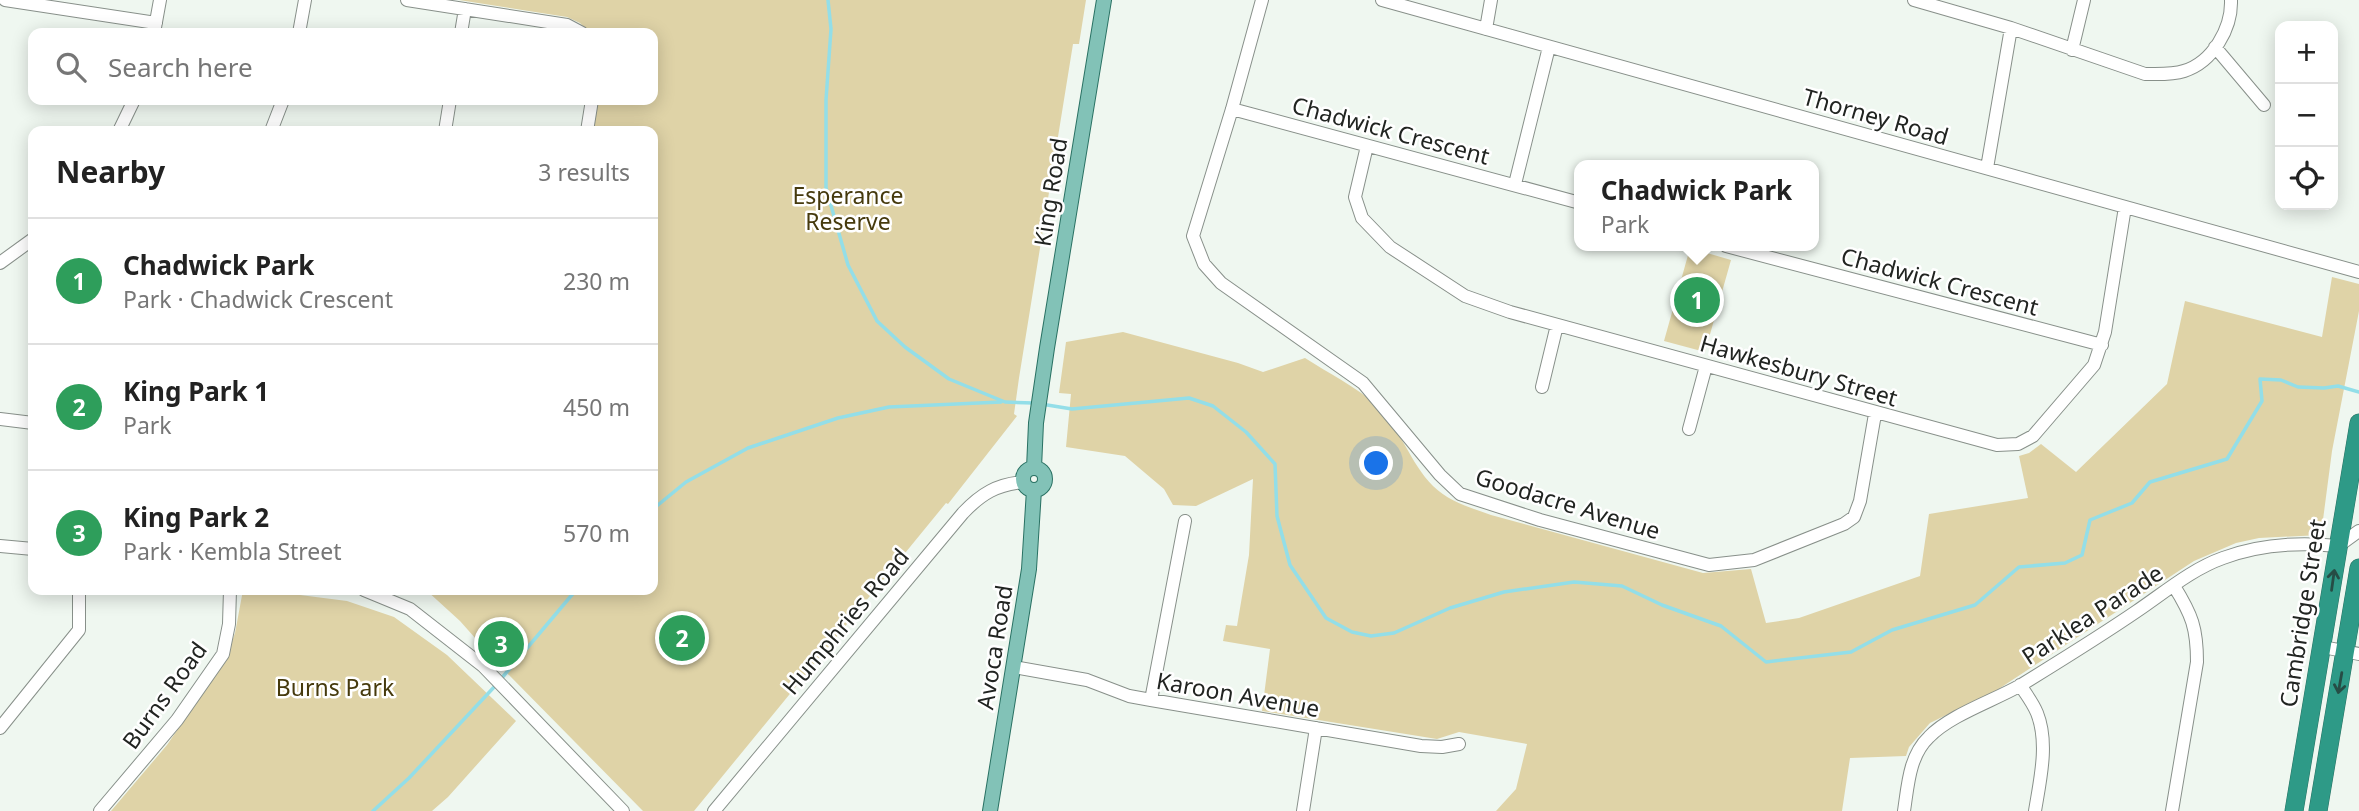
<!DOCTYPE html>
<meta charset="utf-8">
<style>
:root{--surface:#fff;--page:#f6f6f6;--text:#222;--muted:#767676;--line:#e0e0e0;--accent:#c7385d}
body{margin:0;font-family:"Noto Sans",sans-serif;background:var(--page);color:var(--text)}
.controls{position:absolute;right:21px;top:21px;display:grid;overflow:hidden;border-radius:14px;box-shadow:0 4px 18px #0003}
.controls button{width:63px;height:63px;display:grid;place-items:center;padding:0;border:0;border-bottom:2px solid var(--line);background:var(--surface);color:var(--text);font:35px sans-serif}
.you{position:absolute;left:1377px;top:464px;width:24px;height:24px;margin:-18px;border:5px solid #fff;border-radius:50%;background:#1a73e8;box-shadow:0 0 0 10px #1a73e833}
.badge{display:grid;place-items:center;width:46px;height:46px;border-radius:50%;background:var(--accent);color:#fff;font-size:23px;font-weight:700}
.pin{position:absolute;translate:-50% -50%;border:4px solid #fff;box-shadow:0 2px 7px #0006}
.popup{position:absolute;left:1574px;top:160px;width:245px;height:91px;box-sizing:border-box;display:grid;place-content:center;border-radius:14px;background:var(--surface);filter:drop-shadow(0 2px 5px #0005);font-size:23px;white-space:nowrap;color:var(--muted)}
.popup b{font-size:26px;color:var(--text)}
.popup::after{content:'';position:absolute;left:50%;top:100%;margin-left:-14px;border:14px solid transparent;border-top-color:var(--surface)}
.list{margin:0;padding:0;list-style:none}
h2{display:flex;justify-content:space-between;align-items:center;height:91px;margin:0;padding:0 28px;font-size:30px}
h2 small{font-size:23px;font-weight:400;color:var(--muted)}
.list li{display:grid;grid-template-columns:46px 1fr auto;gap:21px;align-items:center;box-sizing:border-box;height:126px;padding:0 28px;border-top:2px solid var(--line)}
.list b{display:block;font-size:26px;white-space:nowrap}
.list p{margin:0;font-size:23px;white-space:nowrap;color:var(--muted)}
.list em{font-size:23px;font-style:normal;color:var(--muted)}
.icon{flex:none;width:38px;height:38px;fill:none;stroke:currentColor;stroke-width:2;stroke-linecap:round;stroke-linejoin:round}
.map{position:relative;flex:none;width:2359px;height:811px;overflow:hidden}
.search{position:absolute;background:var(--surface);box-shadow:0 4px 18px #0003;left:28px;top:28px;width:630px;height:77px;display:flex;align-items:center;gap:18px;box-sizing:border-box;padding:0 24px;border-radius:14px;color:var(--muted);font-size:26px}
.panel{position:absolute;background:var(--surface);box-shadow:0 4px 18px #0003;left:28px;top:126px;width:630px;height:469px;border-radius:14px}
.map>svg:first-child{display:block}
.green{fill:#dfd3a7}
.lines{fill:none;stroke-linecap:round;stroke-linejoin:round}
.stream{stroke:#93dee8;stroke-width:3.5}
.minor-casing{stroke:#88908a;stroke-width:14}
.major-casing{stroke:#297163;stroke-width:16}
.highway-casing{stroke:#297163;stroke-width:19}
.minor{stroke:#fff;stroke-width:12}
.major{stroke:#82c2b7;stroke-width:14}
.highway{stroke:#2e9a87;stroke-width:18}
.oneway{stroke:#264d45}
.labels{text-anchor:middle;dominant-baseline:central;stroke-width:5;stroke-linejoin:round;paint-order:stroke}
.street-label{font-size:23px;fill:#212421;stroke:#fff}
.park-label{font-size:23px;fill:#463a0d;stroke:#fff}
</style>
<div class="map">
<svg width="2359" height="811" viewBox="0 0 2359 811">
<rect width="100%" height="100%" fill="#eff7f0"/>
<path class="green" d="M459,0H1086L1079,44H1073L1019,378L1014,414L1017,416L948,504L946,503L694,811H643L500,666L460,621L426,590H653V131H593L598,100H653V33H590L580,23L567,17Z
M1690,248L1731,260L1705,352L1664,341Z
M2332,277L2359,284V311L2332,451L2321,535L2259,538L2236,543L2194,561L1997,690L1930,723L1909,747L1906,756L1850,758L1842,811H1496L1516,789L1527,744L1459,732L1437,739L1262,711L1270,649L1223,641L1226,625L1237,626L1249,555L1253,479L1196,506L1173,505L1164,489L1125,456L1066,447L1071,394L1059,393L1066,342L1123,332L1238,363L1263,372L1305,358C1328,373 1357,387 1377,406C1401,429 1410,463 1433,486C1448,501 1471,508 1491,515L1703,573L1751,569L1766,623L1799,618L1920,576L1929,514L2028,498L2019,456L2029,453L2041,444L2076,472L2167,384L2185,301L2322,337Z
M243,590H261L347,601L394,617L447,655L516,721L448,797L432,811H111L167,745L225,660L235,633Z"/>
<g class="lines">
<path class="stream" d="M828,0L831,29L826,100V188L848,265L877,321L905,347L949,379L1005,402L1033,403
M1041,404L1072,409L1189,398L1213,406L1246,432L1275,464L1277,516L1290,565L1326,618L1352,632L1371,636L1394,633L1450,608L1504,592L1574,582L1622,586L1662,605L1721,626L1766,662L1851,652L1892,630L1975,605L2019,567L2065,563L2082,555L2090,520L2132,503L2150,482L2227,459L2262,401L2260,379L2281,380L2298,387L2324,388L2338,386L2359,392
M653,509L686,482L748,448L838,418L889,407L1001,402
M501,679L576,590
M373,811L409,778L496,685"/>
<defs>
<path id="minor" d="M5,0L156,23
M407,0L567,25L582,33
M1262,0L1232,109L1193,236L1204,264L1221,283L1363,383L1440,475L1460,494L1540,520L1709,565L1754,560L1844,524L1854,517L1860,501L1875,414
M1382,0L2359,272
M1914,0L2011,28L2145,74C2158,74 2172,75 2184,71C2213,62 2232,28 2231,0
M1486,29L1491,0
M154,33L160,0
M299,33L305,0
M461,33L465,9
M2215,47L2264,105
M2072,50L2084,0
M1232,109L1580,203
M119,131L134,100
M271,131L283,100
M445,131L450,100
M587,131L592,100
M1367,146L1355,197L1362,218L1390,247L1465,296L1510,312L1997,445L2018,444L2033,436L2094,365L2105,332L2125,207
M1987,168L2011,28
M1515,184L1549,47
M1726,246L2102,345
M0,263L33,239
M1542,387L1557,325
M0,419L33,423
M1689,429L1706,366
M0,546L33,549
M364,590L410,609L483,666L623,811
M2323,647L2359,654
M1014,667L1087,680L1129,696L1151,700L1421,746L1442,747L1459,744
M2020,685C2026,694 2033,703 2037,713C2049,743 2040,780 2035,811
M1151,700L1185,521
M0,728L79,630V590
M100,811L177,720L223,654L229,624L230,590
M714,811L963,513C981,494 997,484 1024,482
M1303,811L1316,728
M1904,811C1908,785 1909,756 1929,737C1950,715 1993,701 2021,685C2060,661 2099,637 2137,611C2165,592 2192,569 2223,558C2260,544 2299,542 2338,546L2359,531
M2172,811L2197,662C2197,628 2192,615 2174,586"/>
<path id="major" d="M1034,468L1036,423L1047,348L1104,0
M1023 479a11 11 0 1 1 22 0a11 11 0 1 1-22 0Z
M990,811L1029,569L1034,490"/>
<path id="highway" d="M2294,811L2359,423
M2318,811L2359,568"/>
</defs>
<use href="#minor" class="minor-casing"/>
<use href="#major" class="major-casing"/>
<use href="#highway" class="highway-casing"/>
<use href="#minor" class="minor"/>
<use href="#major" class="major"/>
<use href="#highway" class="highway"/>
</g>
<defs><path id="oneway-shaft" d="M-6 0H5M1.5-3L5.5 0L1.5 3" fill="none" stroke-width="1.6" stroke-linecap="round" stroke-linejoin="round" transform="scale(1.75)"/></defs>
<g class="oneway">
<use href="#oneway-shaft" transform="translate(2333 580) rotate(-82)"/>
<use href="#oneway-shaft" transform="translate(2340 683) rotate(100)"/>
</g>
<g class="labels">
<g class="street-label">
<text transform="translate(1876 116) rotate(16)">Thorney Road</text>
<text transform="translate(1391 130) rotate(15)">Chadwick Crescent</text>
<text transform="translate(1050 192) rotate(-81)">King Road</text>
<text transform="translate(1940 281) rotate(15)">Chadwick Crescent</text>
<text transform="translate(1799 370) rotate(16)">Hawkesbury Street</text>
<text transform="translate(1568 503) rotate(17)">Goodacre Avenue</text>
<text transform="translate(2302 613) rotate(-81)">Cambridge Street</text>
<text transform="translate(2092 614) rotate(-33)">Parklea Parade</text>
<text transform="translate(845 621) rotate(-50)">Humphries Road</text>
<text transform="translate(994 647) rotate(-81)">Avoca Road</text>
<text transform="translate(1238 694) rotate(10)">Karoon Avenue</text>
<text transform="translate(164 695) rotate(-54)">Burns Road</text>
</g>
<g class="park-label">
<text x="848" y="195">Esperance<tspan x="848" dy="26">Reserve</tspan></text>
<text x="335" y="687">Burns Park</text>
</g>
</g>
</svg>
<div class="controls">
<button>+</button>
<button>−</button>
<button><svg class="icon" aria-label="locate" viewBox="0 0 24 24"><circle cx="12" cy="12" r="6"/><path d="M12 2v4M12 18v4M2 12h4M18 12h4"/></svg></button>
</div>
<div class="you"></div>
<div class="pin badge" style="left:1697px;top:300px;background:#2e9e5b">1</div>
<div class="popup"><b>Chadwick Park</b>Park</div>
<div class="pin badge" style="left:682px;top:638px;background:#2e9e5b">2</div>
<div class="pin badge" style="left:501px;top:644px;background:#2e9e5b">3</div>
<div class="search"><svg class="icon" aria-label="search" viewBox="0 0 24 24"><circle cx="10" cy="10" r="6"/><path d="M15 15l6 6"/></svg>Search here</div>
<section class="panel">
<h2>Nearby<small>3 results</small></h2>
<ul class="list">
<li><span class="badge" style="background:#2e9e5b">1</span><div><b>Chadwick Park</b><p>Park · Chadwick Crescent</p></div><em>230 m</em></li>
<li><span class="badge" style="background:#2e9e5b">2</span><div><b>King Park 1</b><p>Park</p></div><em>450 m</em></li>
<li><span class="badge" style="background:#2e9e5b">3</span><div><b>King Park 2</b><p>Park · Kembla Street</p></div><em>570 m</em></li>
</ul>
</section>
</div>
